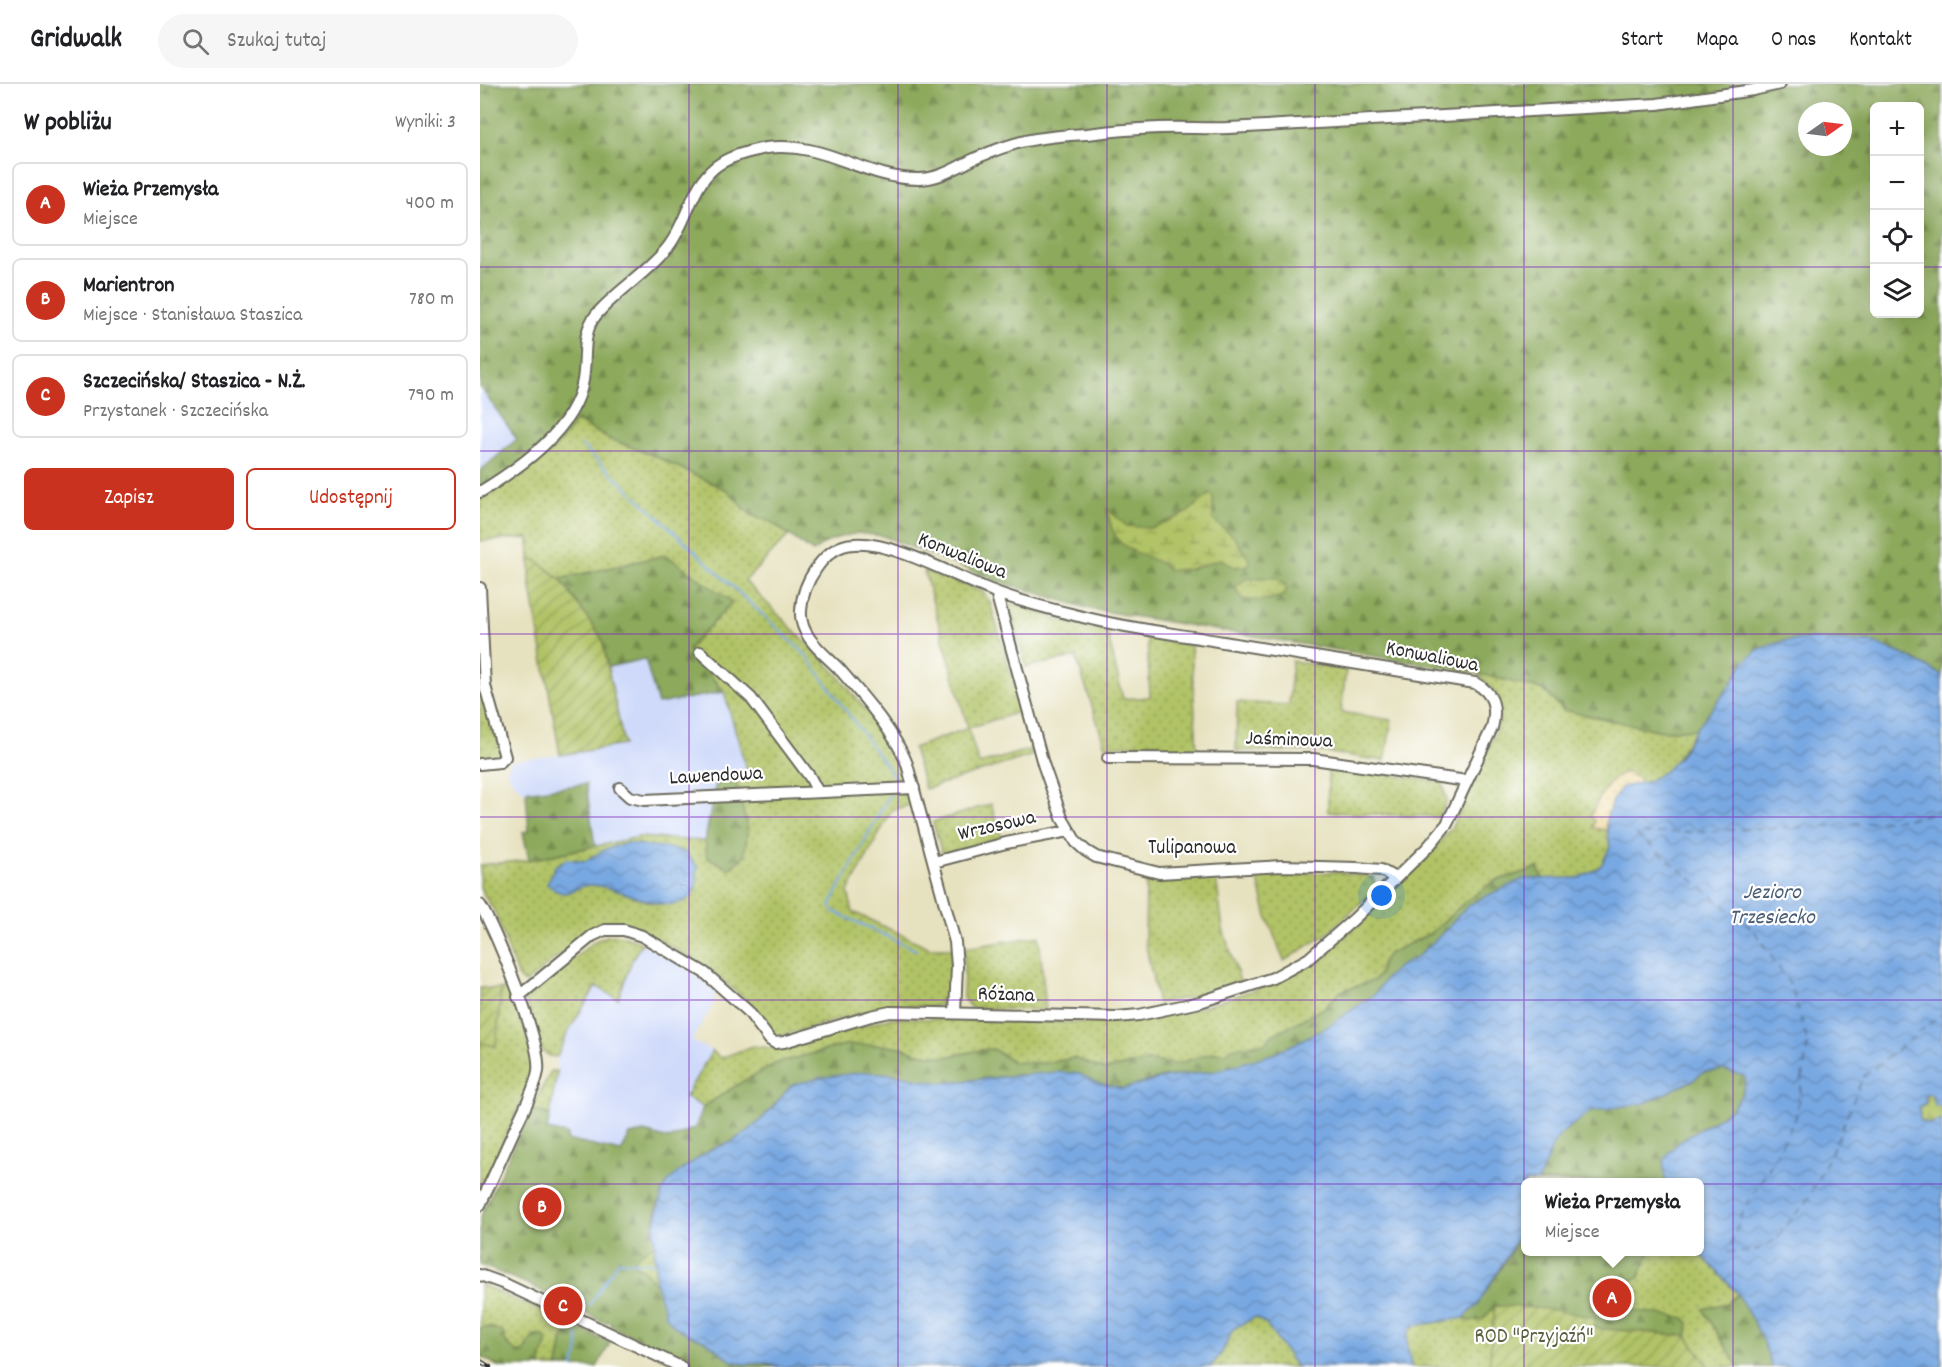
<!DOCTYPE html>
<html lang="pl">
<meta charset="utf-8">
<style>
:root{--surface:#fff;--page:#f6f6f6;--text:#202124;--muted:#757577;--line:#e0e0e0;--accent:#c8321e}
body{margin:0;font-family:Dekko,sans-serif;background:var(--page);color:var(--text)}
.controls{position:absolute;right:18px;top:18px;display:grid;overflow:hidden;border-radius:9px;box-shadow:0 6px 24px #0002}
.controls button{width:54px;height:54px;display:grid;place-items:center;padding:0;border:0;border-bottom:2px solid var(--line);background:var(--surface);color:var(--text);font:30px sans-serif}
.compass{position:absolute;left:1318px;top:18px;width:54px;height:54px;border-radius:50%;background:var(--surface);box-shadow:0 6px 24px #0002;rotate:76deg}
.you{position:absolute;left:902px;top:812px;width:21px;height:21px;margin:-15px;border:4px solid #fff;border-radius:50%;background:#1a73e8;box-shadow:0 0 0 9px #1a73e833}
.badge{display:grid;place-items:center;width:39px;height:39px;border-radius:50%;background:var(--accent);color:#fff;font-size:20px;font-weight:700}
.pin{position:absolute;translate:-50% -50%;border:3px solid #fff;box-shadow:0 2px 6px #0006}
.popup{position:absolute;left:1041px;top:1094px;width:183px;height:78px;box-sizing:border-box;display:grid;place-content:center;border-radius:9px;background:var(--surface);filter:drop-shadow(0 2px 4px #0005);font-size:20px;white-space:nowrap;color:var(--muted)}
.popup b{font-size:22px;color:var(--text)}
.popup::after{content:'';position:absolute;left:50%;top:100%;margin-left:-12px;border:12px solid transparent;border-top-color:var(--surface)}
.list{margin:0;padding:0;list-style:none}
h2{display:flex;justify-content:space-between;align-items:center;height:78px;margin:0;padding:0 24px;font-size:26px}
h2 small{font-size:20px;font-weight:400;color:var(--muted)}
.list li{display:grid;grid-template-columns:39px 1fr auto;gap:18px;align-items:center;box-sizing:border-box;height:84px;margin:0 12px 12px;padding:0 12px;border:2px solid var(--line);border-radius:9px}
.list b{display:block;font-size:22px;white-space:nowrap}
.list p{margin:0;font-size:20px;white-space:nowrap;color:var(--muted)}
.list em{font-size:20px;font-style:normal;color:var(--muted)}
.actions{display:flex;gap:12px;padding:18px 24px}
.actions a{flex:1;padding:14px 0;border:2px solid var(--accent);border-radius:9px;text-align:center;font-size:21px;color:var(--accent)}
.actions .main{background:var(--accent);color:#fff}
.icon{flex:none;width:33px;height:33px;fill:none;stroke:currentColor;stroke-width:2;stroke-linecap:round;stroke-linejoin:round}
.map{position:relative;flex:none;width:1462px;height:1283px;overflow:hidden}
header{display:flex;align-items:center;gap:36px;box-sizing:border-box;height:84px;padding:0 30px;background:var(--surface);border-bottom:2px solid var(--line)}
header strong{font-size:28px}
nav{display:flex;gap:33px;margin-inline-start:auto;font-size:21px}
.search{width:420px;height:54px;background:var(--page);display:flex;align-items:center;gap:15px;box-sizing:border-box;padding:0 21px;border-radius:33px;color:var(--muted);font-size:22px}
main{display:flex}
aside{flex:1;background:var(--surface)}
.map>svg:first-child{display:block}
.built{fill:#cfdafa}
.grass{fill:url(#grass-dots);stroke:#6e7748;stroke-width:1.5;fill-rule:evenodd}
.forest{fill:url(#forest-firs);stroke:#5c6a43;stroke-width:1.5;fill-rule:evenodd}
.wetland{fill:url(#wetland-marsh);stroke:#6e7748;stroke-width:1.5}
.sand{fill:url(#sand-dots);stroke:#8c8264;stroke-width:1.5}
.garden{fill:url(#garden-furrows);stroke:#6e7748;stroke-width:1.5}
.water{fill:url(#water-waves);stroke:#526a86;stroke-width:1.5}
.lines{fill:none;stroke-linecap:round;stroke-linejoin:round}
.stream{stroke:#78a8e2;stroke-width:2}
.ferry{stroke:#4a5d74;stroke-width:1.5;stroke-dasharray:8 6;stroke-linecap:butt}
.minor-casing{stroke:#6c6b5e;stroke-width:14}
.minor{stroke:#fff;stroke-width:10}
.rail-casing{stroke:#2b2b2b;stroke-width:4.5}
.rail{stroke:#fff;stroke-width:2;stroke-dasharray:7;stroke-linecap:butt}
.grid{fill:none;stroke:#7b2cbf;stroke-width:1.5;stroke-opacity:0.55}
.labels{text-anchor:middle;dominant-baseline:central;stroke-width:4.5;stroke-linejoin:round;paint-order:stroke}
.street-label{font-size:21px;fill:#2b2b2b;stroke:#fff}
.park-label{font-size:21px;fill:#5a6040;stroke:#fff}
.water-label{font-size:22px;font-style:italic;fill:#4a5d74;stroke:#fff}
</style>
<header>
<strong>Gridwalk</strong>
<div class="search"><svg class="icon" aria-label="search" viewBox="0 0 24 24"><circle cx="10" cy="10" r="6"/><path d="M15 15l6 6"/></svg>Szukaj tutaj</div>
<nav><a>Start</a><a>Mapa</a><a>O nas</a><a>Kontakt</a></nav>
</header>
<main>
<aside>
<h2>W pobliżu<small>Wyniki: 3</small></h2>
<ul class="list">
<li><span class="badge">A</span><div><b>Wieża Przemysła</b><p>Miejsce</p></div><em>400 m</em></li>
<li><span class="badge">B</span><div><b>Marientron</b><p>Miejsce · Stanisława Staszica</p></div><em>780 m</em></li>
<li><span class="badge">C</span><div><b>Szczecińska/ Staszica - N.Ż.</b><p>Przystanek · Szczecińska</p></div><em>790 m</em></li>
</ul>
<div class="actions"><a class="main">Zapisz</a><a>Udostępnij</a></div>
</aside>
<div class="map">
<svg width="1462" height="1283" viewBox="0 0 1462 1283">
<defs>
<pattern id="grass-dots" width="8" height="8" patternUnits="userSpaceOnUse" patternTransform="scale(1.5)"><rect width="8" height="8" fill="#b1c366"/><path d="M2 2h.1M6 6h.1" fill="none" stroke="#909f54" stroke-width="1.8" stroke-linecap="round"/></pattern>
<pattern id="forest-firs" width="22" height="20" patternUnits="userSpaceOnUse" patternTransform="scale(1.5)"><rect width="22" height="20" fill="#8ca95b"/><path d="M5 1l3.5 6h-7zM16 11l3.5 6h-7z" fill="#738a4b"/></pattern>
<pattern id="wetland-marsh" width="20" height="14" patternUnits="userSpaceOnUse" patternTransform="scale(1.5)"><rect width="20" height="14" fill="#b1c366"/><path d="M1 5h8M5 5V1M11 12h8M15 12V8" fill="none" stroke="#909f54"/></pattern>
<pattern id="sand-dots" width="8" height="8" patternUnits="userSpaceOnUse" patternTransform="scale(1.5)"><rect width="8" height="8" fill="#eeda9e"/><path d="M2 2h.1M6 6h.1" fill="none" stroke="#cb8" stroke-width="1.8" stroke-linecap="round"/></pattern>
<pattern id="garden-furrows" width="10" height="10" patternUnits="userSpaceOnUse" patternTransform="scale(1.5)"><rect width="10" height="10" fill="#b1c366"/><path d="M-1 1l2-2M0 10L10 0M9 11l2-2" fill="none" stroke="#909f54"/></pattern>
<pattern id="water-waves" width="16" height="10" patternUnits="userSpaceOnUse" patternTransform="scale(1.5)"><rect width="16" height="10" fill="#78a8e2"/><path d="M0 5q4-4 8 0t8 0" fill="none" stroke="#6389b7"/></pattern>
</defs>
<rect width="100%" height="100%" fill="#fff"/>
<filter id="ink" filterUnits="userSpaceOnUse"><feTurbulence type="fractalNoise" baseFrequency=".0167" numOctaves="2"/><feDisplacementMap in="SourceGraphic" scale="12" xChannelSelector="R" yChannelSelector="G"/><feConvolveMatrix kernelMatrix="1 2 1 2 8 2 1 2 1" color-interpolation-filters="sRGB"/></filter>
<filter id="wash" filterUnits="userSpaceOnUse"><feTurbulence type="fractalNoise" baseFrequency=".008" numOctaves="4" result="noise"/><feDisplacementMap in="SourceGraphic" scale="24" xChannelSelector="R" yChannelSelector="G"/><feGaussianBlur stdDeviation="1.35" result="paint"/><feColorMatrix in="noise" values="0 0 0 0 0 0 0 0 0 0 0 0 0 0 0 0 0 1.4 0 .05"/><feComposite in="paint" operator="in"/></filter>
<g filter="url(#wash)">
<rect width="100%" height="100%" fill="#e6e1be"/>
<path class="built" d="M0,303L37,355L0,387Z
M165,575L178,620L244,608L268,687L237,695L225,757L159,753L115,762L105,700L52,707L48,706L46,709L33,698L26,687L32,677L95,669L144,661L128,583Z
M162,859L205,883L236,905L233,920L212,957L232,967L205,1013L223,1023L215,1044L189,1055L164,1048L141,1068L86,1056L67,1046L77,984V973L88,948L116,901L138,914L153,874Z"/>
<path class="grass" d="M96,336L125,353L177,373L247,406L271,431L291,438L309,451L265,497L357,590L410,657L423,682L433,720L412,726L368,808L373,828L450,864H471L470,915L454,923L418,922L396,925L297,953L292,950L281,932L268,918L228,884L164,847L151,841L134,839L124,841L108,847L46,899L43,898L38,893L15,828L0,804V781L49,776L159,753L225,757L237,695L267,687L244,608L208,565L251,518L186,471L80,495L56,476H50L49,454L0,457V416L40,391L75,364ZM205,768L217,782C217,791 218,802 213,810C202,825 175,820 160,815C153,812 146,807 138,805C131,804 118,801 110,801C91,802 90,818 67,800L95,775L105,777Z
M444,487L502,507L510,518L542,627L488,644L499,680L552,665L553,671L445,705L433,664L488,644Z
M534,519L581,537L627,547L643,615L670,613L667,554L711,561L717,666H680L678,659L625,662L596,573L546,583L529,522Z
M812,577L866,586L861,628L912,636L905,677L837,667H756L757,618L809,621Z
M0,583L22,672L0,677Z
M997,589L1064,606L1083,626L1182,647L1216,645C1202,667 1188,694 1161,699L1158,694L1145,688C1127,696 1119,715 1110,732L1115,737L1113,744L1127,746L1130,763L1122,780L1117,785L1099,794L1063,795L1058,784L1015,797L985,818L951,849L908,870L902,878L899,891L893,897L861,907L844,924L792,951L785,959L773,960L746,969L696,980L668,977L625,986L594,974L567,979H543L533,978L522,970L501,966L466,973L437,969L421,963L403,961H365L297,979L262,998L223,1023L205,1013L232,967L241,974L273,962L301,965L411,934L609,939L650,938L722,923L795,899L832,880L878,840L952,767L972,743L1017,646C1024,618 1017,609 997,589Z
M848,682L962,698L967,717L959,733L848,728Z
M511,720L522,754L462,770L453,738Z
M856,788L893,793L896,805L847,850L804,877L787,833L777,792Z
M736,793L743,845L760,897L736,909L678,919L665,858L666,795L679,798Z
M139,851L162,859L153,874L138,915L116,902L88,948L77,973L70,972L62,967L45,915L115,857L127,852Z
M559,852L566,926L491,924L483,914L485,864Z
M21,905H29C37,928 49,952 52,976C54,1001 12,1080 0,1106V959L16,961Z
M71,987H77L70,1031L51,1025Z
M1045,1140V1168H1219L1258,1210L1281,1252L1292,1283H1229L1207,1252L1114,1244L1015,1222L1009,1283H931C930,1270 922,1252 933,1242L984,1234L990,1229Z
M0,1200L92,1241L83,1255L78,1283H61V1271L67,1262L50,1257L46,1266L39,1269C20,1262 27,1238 0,1244Z
M775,1233L786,1240L816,1283H730L741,1270L753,1245Z"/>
<path class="forest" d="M0,0H1462V591L1427,572L1392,558L1263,579L1252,599L1216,645L1182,647L1083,626L1064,606L997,589L610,525L518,497L403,452L378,449L360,453L343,460L333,468L291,438L271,431L247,406L177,373L125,353L97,336L75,364L40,391L0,416V387L37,355L0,303ZM1394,22H1440V230H1394ZM1327,27H1363V63H1327Z
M186,471L252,518L208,565L244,608L178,620L165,575L128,583L122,555L80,495Z
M254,690L268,746L264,772L249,785L227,773L225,757L237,695Z
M106,700L115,762L49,776L43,748L49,747L46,709L48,706L52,707Z
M1058,784L1063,795H1043L979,830L964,848L936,874L918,883L907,893L895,910L848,943L796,969L757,982L736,987L683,993L643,1005L618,999L599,990L537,991L461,999L413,990L385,988L312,1001L282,1035L267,1048L250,1059L232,1065L200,1087L177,1122L174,1144V1183L208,1250L224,1256L252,1277L288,1279L297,1283H217L131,1242L132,1239L127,1237L126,1239L43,1198L0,1181V1134L51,1025L70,1031L67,1046L87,1050V1056L141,1068L150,1051L164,1048L189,1055L215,1044L223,1023L262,998L297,979L365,961H403L421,963L437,969L466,973L501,966L513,965L533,978L567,979L594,974L625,986L667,977L696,980L734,968L746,969L752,964L785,959L792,951L844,924L861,907L893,897L899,891L902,878L908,870L951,849L985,818L1015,797Z
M1244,986L1264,991L1266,996C1260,1031 1231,1034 1206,1054C1198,1060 1191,1071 1184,1079L1186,1098H1058L1073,1058L1083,1048L1111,1026L1165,1019L1213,996L1223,988Z
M1045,1140V1168H1170L1159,1193C1147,1197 1140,1205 1128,1209V1216L1137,1224L1204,1234L1209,1239L1207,1252L1114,1244L1115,1234L1015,1222L1002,1236L990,1237L984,1234C999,1220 1008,1204 1019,1187C1028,1172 1040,1157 1045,1140Z
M1258,1210L1281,1252L1292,1283H1258L1223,1225L1247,1219Z
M92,1241L130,1259L117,1283H78L83,1255Z
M5,1243L22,1247L27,1261L39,1269L46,1266L53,1253L59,1250L67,1254C69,1265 58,1271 61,1283H19L0,1271V1244Z"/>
<path class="wetland" d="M730,410L733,413V436L754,453L770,477L769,481L754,483L741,475L710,485L690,486C676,472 653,472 639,457C632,450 629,435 627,425L647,442L671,444L705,430Z
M785,494H798L807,503L804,511C789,517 778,517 762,515L755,503L766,495Z
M1451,1010L1455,1021L1462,1022V1036L1448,1040L1440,1036L1439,1023L1446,1019L1445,1012Z
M174,1161L176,1200L164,1186L156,1183L154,1177L160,1170Z"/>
<path class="sand" d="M1145,688L1158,694L1161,699L1136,711L1126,736L1127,746L1113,744L1115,737L1110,732C1119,715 1127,696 1145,688Z"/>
<path class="garden" d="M50,476H56L80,495L122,555L144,661L80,671L50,499Z
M0,904L21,905L16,962L0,959Z
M1015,1222C1050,1222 1081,1226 1115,1234L1114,1244L1207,1252L1229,1283H1009Z"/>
<path class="water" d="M1329,555L1392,558L1426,572L1462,591V1022H1455L1451,1010L1445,1012L1446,1019L1439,1023L1440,1036L1448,1040L1462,1036V1283H1292L1281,1252L1258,1210L1219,1168V1098H1186C1185,1092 1182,1082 1185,1075C1188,1068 1195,1062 1200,1058C1226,1038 1260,1032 1266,996L1264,992L1244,986L1223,988L1213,996L1165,1019L1111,1027L1083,1048L1074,1058L1058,1098H1045L1043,1145L998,1220L984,1234L933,1242C922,1252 930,1270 931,1283H816L786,1240L775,1233L753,1245L741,1270L730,1283H297L288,1279L264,1280L252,1277L224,1256L208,1250L194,1242L185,1230L176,1200L174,1144L182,1108L189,1097L200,1087L232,1065L250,1059L267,1048L282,1035L312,1001L339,994L385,988L413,990L461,999L579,988L599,990L618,999L643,1005L683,994L736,987L796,969L847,943L895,910L907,893L918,883L936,874L964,848L979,830L994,818L1043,795L1099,794L1117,785L1122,780L1130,763L1126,736L1132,717L1142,703L1167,698L1184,688L1199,673L1216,645L1252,599L1263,579L1279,565L1304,557Z
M147,759L193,765L205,768L217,782C217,791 218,803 213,810C192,838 138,800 110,801C90,802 89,819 67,800L75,782L87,775L105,777L126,765Z"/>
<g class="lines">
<path class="stream" d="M101,361L326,571L417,697L415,701
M411,708L350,821L353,827L436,866
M109,1222L138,1177L174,1179
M93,1283L98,1271V1251"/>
<path class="ferry" d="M1462,725L1435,734L1345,742L1156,750L1274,846L1311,902L1328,959L1316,1033L1291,1081L1264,1125L1248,1168H1272L1294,1157L1328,1115L1355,1061L1383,993L1462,930"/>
</g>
</g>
<g filter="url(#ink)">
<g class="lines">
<defs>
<path id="minor" d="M0,408C39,384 96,345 103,296C107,274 101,249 116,231C137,206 168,189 188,163C208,138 212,96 241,79C254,71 270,67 286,64C344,56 384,95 438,95C460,95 477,83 496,74C512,67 528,61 545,57C565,53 586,51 607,50C630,47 654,45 678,44C702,43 726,45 749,44L1177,20L1273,6L1300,0
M0,504L5,602L25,673L20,678L0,680
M516,508L563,680L582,734L596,758L606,767L616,773L679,789L802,782L877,784L901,786L915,794
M220,568L271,614L330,693L338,708
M628,674L833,675L987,697
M140,704L150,713L164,716L434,704
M454,778L526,759L589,747
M0,821C16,846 62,960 58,987C55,1005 45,1023 38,1038C25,1066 13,1094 0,1121
M38,913L112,852L125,846H144L162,852L225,889L268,927L290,956L295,959L304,958L391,932L410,928L637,933L659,931L720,918L793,894L828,875L874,835L948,763L967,740L1012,644C1017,624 1014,609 995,599C911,585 827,571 743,558C698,550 651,545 607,534C575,526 543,519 513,507C476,493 413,457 374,460C344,461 322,500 321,527C319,553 345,570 361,587C383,612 415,649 427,680L475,858L477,882L475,929
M0,1191L25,1200L201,1283"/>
</defs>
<use href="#minor" class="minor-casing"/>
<use href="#minor" class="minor"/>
<defs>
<path id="rail" d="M0,1277L10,1283"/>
</defs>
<use href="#rail" class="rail-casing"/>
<use href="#rail" class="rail"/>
</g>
</g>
<path class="grid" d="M209,0V1283M418,0V1283M627,0V1283M835,0V1283M1044,0V1283M1253,0V1283M0,183H1394M1440,183H1462M0,367H1462M0,550H1462M0,733H1462M0,916H1462M0,1100H1462"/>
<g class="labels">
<g class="street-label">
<text transform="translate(482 473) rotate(22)">Konwaliowa</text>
<text transform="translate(952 574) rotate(11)">Konwaliowa</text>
<text transform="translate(809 657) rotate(2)">Jaśminowa</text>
<text transform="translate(236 693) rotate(-3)">Lawendowa</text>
<text transform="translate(517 743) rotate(-13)">Wrzosowa</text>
<text x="712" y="765">Tulipanowa</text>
<text transform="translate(526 912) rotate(2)">Różana</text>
</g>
<g class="park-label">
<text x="1054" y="1254">ROD "Przyjaźń"</text>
</g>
<g class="water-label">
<text x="1292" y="809">Jezioro<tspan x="1292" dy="25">Trzesiecko</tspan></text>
</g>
</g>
</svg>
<div class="controls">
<button>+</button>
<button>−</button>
<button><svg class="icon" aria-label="locate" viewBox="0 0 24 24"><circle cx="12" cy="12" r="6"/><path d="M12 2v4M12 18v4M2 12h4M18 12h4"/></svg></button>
<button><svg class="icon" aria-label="layers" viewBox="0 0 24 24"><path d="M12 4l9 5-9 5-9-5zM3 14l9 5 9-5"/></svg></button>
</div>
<svg class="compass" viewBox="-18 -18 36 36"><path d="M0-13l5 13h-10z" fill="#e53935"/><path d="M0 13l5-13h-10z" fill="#757577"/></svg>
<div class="you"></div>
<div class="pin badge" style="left:1132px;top:1214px">A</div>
<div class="popup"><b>Wieża Przemysła</b>Miejsce</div>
<div class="pin badge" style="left:62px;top:1123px">B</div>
<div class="pin badge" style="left:83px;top:1222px">C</div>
</div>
</main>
